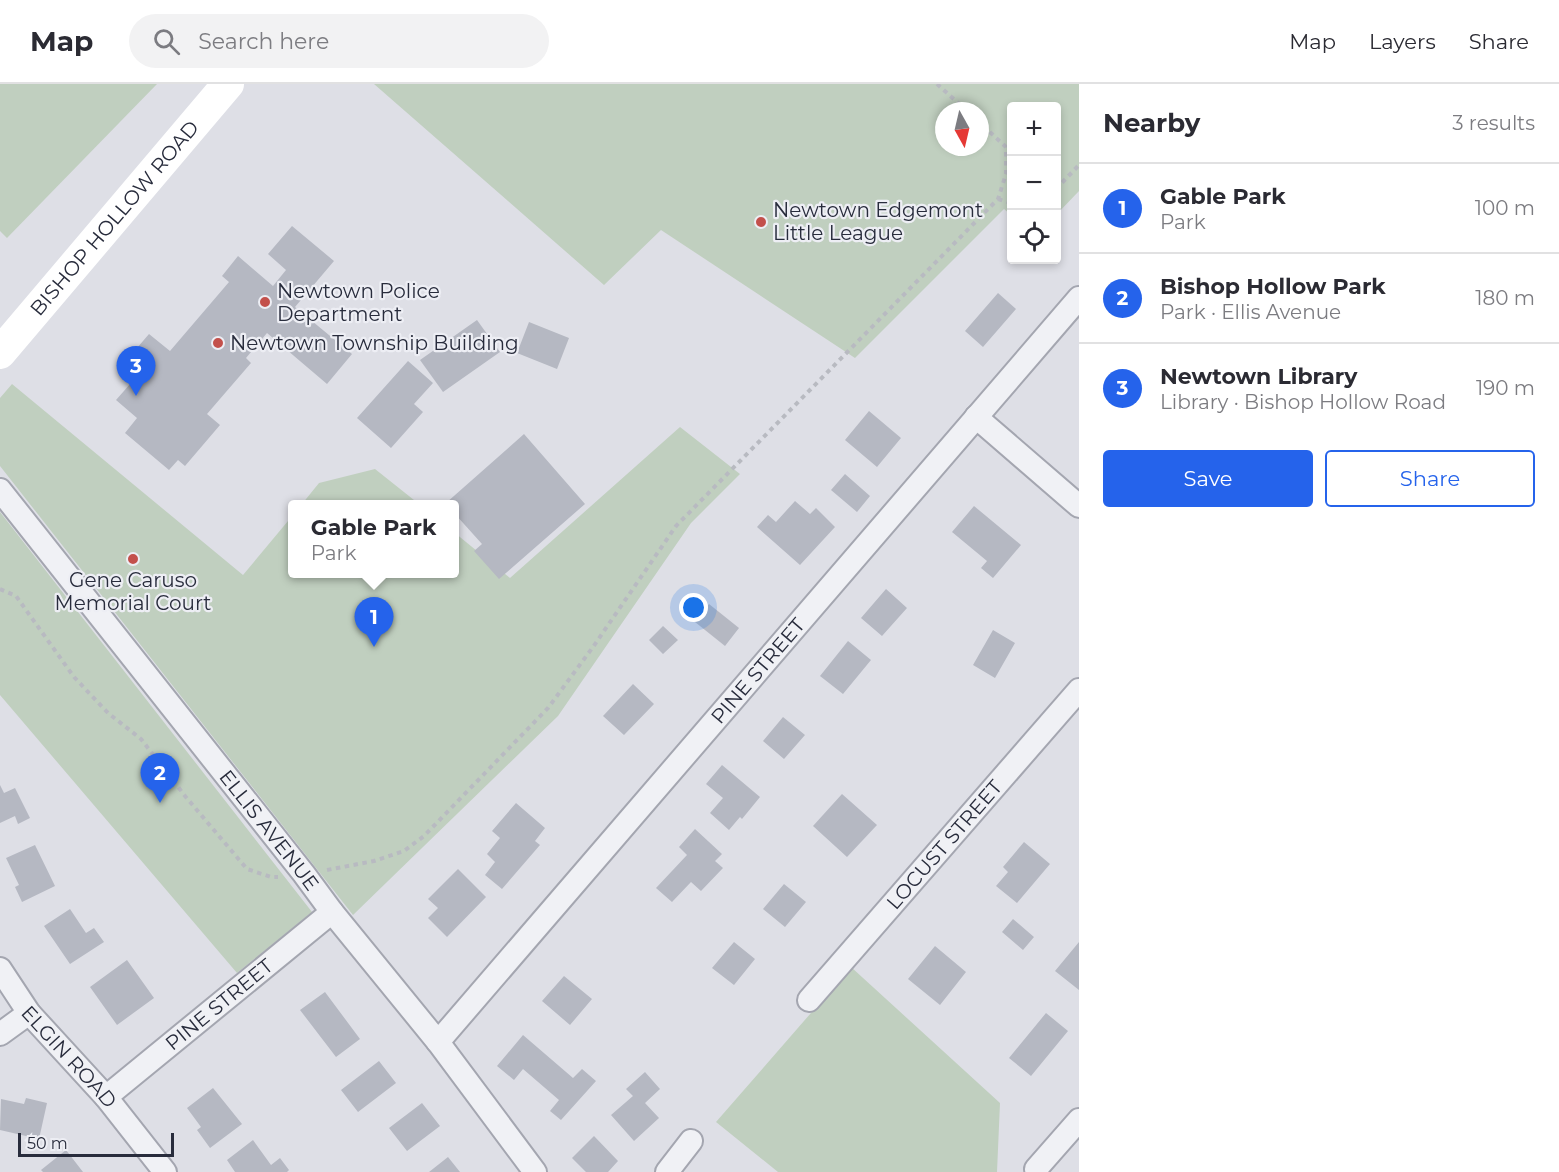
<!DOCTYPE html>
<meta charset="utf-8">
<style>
:root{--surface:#fff;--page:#f2f2f3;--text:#2b2b33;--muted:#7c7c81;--line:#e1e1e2;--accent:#2563eb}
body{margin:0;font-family:Montserrat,sans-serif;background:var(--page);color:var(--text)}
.controls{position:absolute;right:18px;top:18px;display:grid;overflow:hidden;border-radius:6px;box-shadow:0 3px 9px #0003}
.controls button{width:54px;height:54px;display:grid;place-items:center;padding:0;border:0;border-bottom:2px solid var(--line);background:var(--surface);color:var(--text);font:30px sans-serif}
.compass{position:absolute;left:935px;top:18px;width:54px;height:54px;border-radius:50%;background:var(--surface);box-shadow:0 3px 9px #0003;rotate:172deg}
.scale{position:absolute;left:18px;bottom:15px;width:156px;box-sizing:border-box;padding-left:6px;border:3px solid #282c3c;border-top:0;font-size:16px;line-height:21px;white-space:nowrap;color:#282c3c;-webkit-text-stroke:4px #edeef4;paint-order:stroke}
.you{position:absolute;left:694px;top:524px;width:21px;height:21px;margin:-15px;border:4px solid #fff;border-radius:50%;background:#1a73e8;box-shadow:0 0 0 9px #1a73e833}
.badge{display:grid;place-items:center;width:39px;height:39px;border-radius:50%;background:var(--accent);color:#fff;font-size:20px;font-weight:700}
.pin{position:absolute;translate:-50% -50px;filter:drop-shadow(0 2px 3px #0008)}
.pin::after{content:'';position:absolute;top:32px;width:21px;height:18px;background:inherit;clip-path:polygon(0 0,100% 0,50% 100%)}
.popup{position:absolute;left:288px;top:416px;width:171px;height:78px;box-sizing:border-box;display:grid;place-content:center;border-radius:6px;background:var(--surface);filter:drop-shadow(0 2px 4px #0005);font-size:20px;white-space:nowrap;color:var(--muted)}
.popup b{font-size:22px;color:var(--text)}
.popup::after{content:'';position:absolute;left:50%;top:100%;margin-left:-12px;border:12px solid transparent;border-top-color:var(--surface)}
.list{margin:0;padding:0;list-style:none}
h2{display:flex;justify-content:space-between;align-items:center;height:78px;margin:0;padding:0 24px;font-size:26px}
h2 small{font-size:20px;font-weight:400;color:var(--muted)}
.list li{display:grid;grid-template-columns:39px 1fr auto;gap:18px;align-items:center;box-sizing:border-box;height:90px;padding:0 24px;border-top:2px solid var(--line)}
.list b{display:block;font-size:22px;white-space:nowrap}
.list p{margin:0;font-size:20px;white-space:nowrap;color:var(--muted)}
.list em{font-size:20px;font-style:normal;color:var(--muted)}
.actions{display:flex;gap:12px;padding:18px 24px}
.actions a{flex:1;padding:14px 0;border:2px solid var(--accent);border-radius:6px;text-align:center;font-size:21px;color:var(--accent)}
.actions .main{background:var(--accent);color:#fff}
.icon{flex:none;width:33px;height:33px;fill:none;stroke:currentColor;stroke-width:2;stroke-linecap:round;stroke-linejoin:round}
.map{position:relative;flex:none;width:1079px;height:1088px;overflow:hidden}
header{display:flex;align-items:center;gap:36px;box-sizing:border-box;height:84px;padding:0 30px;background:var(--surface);border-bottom:2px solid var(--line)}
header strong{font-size:28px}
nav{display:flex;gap:33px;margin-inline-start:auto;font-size:21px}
.search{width:420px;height:54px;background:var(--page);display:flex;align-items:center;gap:15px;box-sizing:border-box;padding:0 21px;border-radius:33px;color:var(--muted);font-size:22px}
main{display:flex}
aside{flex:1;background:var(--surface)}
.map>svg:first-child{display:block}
.green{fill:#c0cfbf;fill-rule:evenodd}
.building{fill:#b5b8c2}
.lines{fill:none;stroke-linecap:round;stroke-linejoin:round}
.street-casing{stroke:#a4a6b0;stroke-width:26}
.path{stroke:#b8bac1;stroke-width:4;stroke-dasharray:4.5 4.5;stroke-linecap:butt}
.street{stroke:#f0f1f5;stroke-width:22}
.secondary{stroke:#fff;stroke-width:32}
.poi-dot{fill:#c3504b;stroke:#edeef4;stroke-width:2}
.labels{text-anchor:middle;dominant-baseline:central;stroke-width:4.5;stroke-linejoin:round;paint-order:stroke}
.poi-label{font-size:20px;fill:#282c3c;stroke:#edeef4;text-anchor:start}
.street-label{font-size:20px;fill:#282c3c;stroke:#edeef4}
</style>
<header>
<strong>Map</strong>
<div class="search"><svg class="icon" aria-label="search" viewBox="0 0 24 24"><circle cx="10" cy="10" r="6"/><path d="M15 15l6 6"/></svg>Search here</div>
<nav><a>Map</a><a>Layers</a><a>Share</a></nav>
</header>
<main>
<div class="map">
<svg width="1079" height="1088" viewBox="0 0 1079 1088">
<rect width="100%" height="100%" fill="#dedfe6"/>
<path class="green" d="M0,0H157L7,154L0,147Z
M374,0H1079V107L1057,130L1056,22H1011V131L1004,125L855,274L661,146L604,201ZM944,27H980V63H944Z
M12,300L243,491L293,431V490H455V449L510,494L680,343L740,390L691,439L558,632L353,831L0,382V314Z
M375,385L419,420H302L319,399Z
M0,428L312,828L237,889L0,611Z
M851,883L1000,1019L997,1088H778L716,1038Z"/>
<path class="building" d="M292,142L334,177L295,223L352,270L327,300L267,249L246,274L251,279L207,330L220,341L185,382L178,376L169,386L125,349L137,334L116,316L145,283L131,271L149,250L170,267L229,198L222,192L238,172L273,202L286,186L268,170Z
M998,209L1016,225L983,263L965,247Z
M477,236L500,268L443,308L420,276Z
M529,238L569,254L557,285L517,269Z
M408,277L433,299L414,320L423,328L391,364L357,334Z
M869,327L901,354L877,383L845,356Z
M524,350L585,420L499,495L474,467L482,460L455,430V420H447L446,419Z
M845,390L870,412L857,428L831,406Z
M795,417L810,430L816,424L835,443L800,481L757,443L768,431L776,438Z
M974,422L1021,461L993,494L981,484L987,477L952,448Z
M886,505L907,524L882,552L861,534Z
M709,520L739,544L725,562L695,538Z
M663,542L678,556L663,570L649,556Z
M993,546L1015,559L995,594L973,581Z
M848,557L871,576L843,610L820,592Z
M633,600L654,620L624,651L603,632Z
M783,633L805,651L784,675L763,657Z
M722,681L760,713L742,735L740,733L729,746L710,729L723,714L706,700Z
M0,701L4,709L15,704L30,734L18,740L15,732L0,739Z
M842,710L877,741L847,773L813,742Z
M516,719L545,744L535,757L540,761L502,805L485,791L495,778L487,770L500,754L492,747Z
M695,745L722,770L715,777L723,784L701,807L691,798L672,818L656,804L687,771L679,763Z
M1024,758L1050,780L1017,819L996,802L1008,788L1003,783Z
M35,761L55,802L22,818L15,803L19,801L6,774Z
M458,785L486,813L447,853L428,834L438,824L428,815Z
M784,800L806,818L785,843L763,825Z
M70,825L86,849L94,844L104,858L70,880L44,842Z
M1013,835L1034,853L1023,866L1002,848Z
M734,858L755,875L734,901L712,884Z
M1079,858V906L1055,887Z
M935,862L966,888L940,921L908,895Z
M127,876L154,914L117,941L90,903Z
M564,892L592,915L570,941L542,917Z
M325,908L360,955L336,973L300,926Z
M1046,929L1068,947L1031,992L1009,974Z
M523,951L573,994L582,985L596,997L561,1036L550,1027L559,1016L523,985L514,996L497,982Z
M379,977L396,999L358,1028L341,1006Z
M645,988L660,1005L645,1019L659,1034L634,1057L611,1031L633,1012L626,1005Z
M213,1004L242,1040L210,1064L197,1046L201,1043L187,1024Z
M26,1014L47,1019L39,1055L0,1046L1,1015L24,1020Z
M422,1019L440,1042L407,1067L389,1044Z
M594,1052L618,1077L608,1088H586L572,1074Z
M253,1056L271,1081L280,1074L289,1086L287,1088H235L227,1076Z
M66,1066L83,1088H43L41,1086Z
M448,1073L460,1088H429Z"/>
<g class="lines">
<defs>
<g id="street">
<path d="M976,333L1079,422"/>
<path id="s1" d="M0,406L304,790L332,828L438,958L535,1088"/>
<path id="s2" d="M0,885L29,929L106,1013L165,1088"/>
<path id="s3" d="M809,916L1079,606"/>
<path d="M0,950L29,929"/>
<path id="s4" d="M438,958L1079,214"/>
<path id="s5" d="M106,1013L332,828"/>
<path d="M1036,1085L1079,1036"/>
<path d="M667,1088L691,1057"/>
</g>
</defs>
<use href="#street" class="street-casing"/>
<path class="path" d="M937,0L967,27
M1056,105L1079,81
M998,115L1011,119
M0,505L16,512L74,593L108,629L141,655L185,712L247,785L271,793H278
M327,786L374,777L404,767L424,752L548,624L593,563L676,442L998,115L1006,90V63L980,39"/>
<use href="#street" class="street"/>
<path class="secondary" id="s6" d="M0,269L228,0"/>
</g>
<g class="poi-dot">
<circle cx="761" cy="138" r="6"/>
<circle cx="265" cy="218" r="6"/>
<circle cx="218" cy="259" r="6"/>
<circle cx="133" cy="475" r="6"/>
</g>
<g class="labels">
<g class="poi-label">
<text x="773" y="126">Newtown Edgemont<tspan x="773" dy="23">Little League</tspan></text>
<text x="277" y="207">Newtown Police<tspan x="277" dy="23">Department</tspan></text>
<text x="230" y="259">Newtown Township Building</text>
<text x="133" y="496" text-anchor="middle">Gene Caruso<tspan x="133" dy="23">Memorial Court</tspan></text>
</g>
<g class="street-label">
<text stroke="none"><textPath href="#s6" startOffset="177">BISHOP HOLLOW ROAD</textPath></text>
<text stroke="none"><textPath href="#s4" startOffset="490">PINE STREET</textPath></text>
<text stroke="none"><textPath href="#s1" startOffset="434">ELLIS AVENUE</textPath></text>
<text stroke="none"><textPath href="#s3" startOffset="206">LOCUST STREET</textPath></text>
<text stroke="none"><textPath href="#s5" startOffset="146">PINE STREET</textPath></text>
<text stroke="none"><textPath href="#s2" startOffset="112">ELGIN ROAD</textPath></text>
</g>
</g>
</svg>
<div class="controls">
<button>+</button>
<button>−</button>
<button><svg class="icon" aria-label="locate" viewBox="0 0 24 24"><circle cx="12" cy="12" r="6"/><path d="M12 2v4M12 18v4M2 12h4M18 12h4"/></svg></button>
</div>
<svg class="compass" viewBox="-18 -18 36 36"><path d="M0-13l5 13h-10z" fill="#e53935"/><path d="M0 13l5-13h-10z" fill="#7c7c81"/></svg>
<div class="scale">50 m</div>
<div class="you"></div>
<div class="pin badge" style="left:374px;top:563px">1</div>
<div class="popup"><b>Gable Park</b>Park</div>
<div class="pin badge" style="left:160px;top:719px">2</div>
<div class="pin badge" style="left:136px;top:312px">3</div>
</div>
<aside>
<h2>Nearby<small>3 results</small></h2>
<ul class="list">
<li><span class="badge">1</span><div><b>Gable Park</b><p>Park</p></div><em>100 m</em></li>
<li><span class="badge">2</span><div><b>Bishop Hollow Park</b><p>Park · Ellis Avenue</p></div><em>180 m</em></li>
<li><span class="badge">3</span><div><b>Newtown Library</b><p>Library · Bishop Hollow Road</p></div><em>190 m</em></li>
</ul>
<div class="actions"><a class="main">Save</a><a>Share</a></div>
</aside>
</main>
